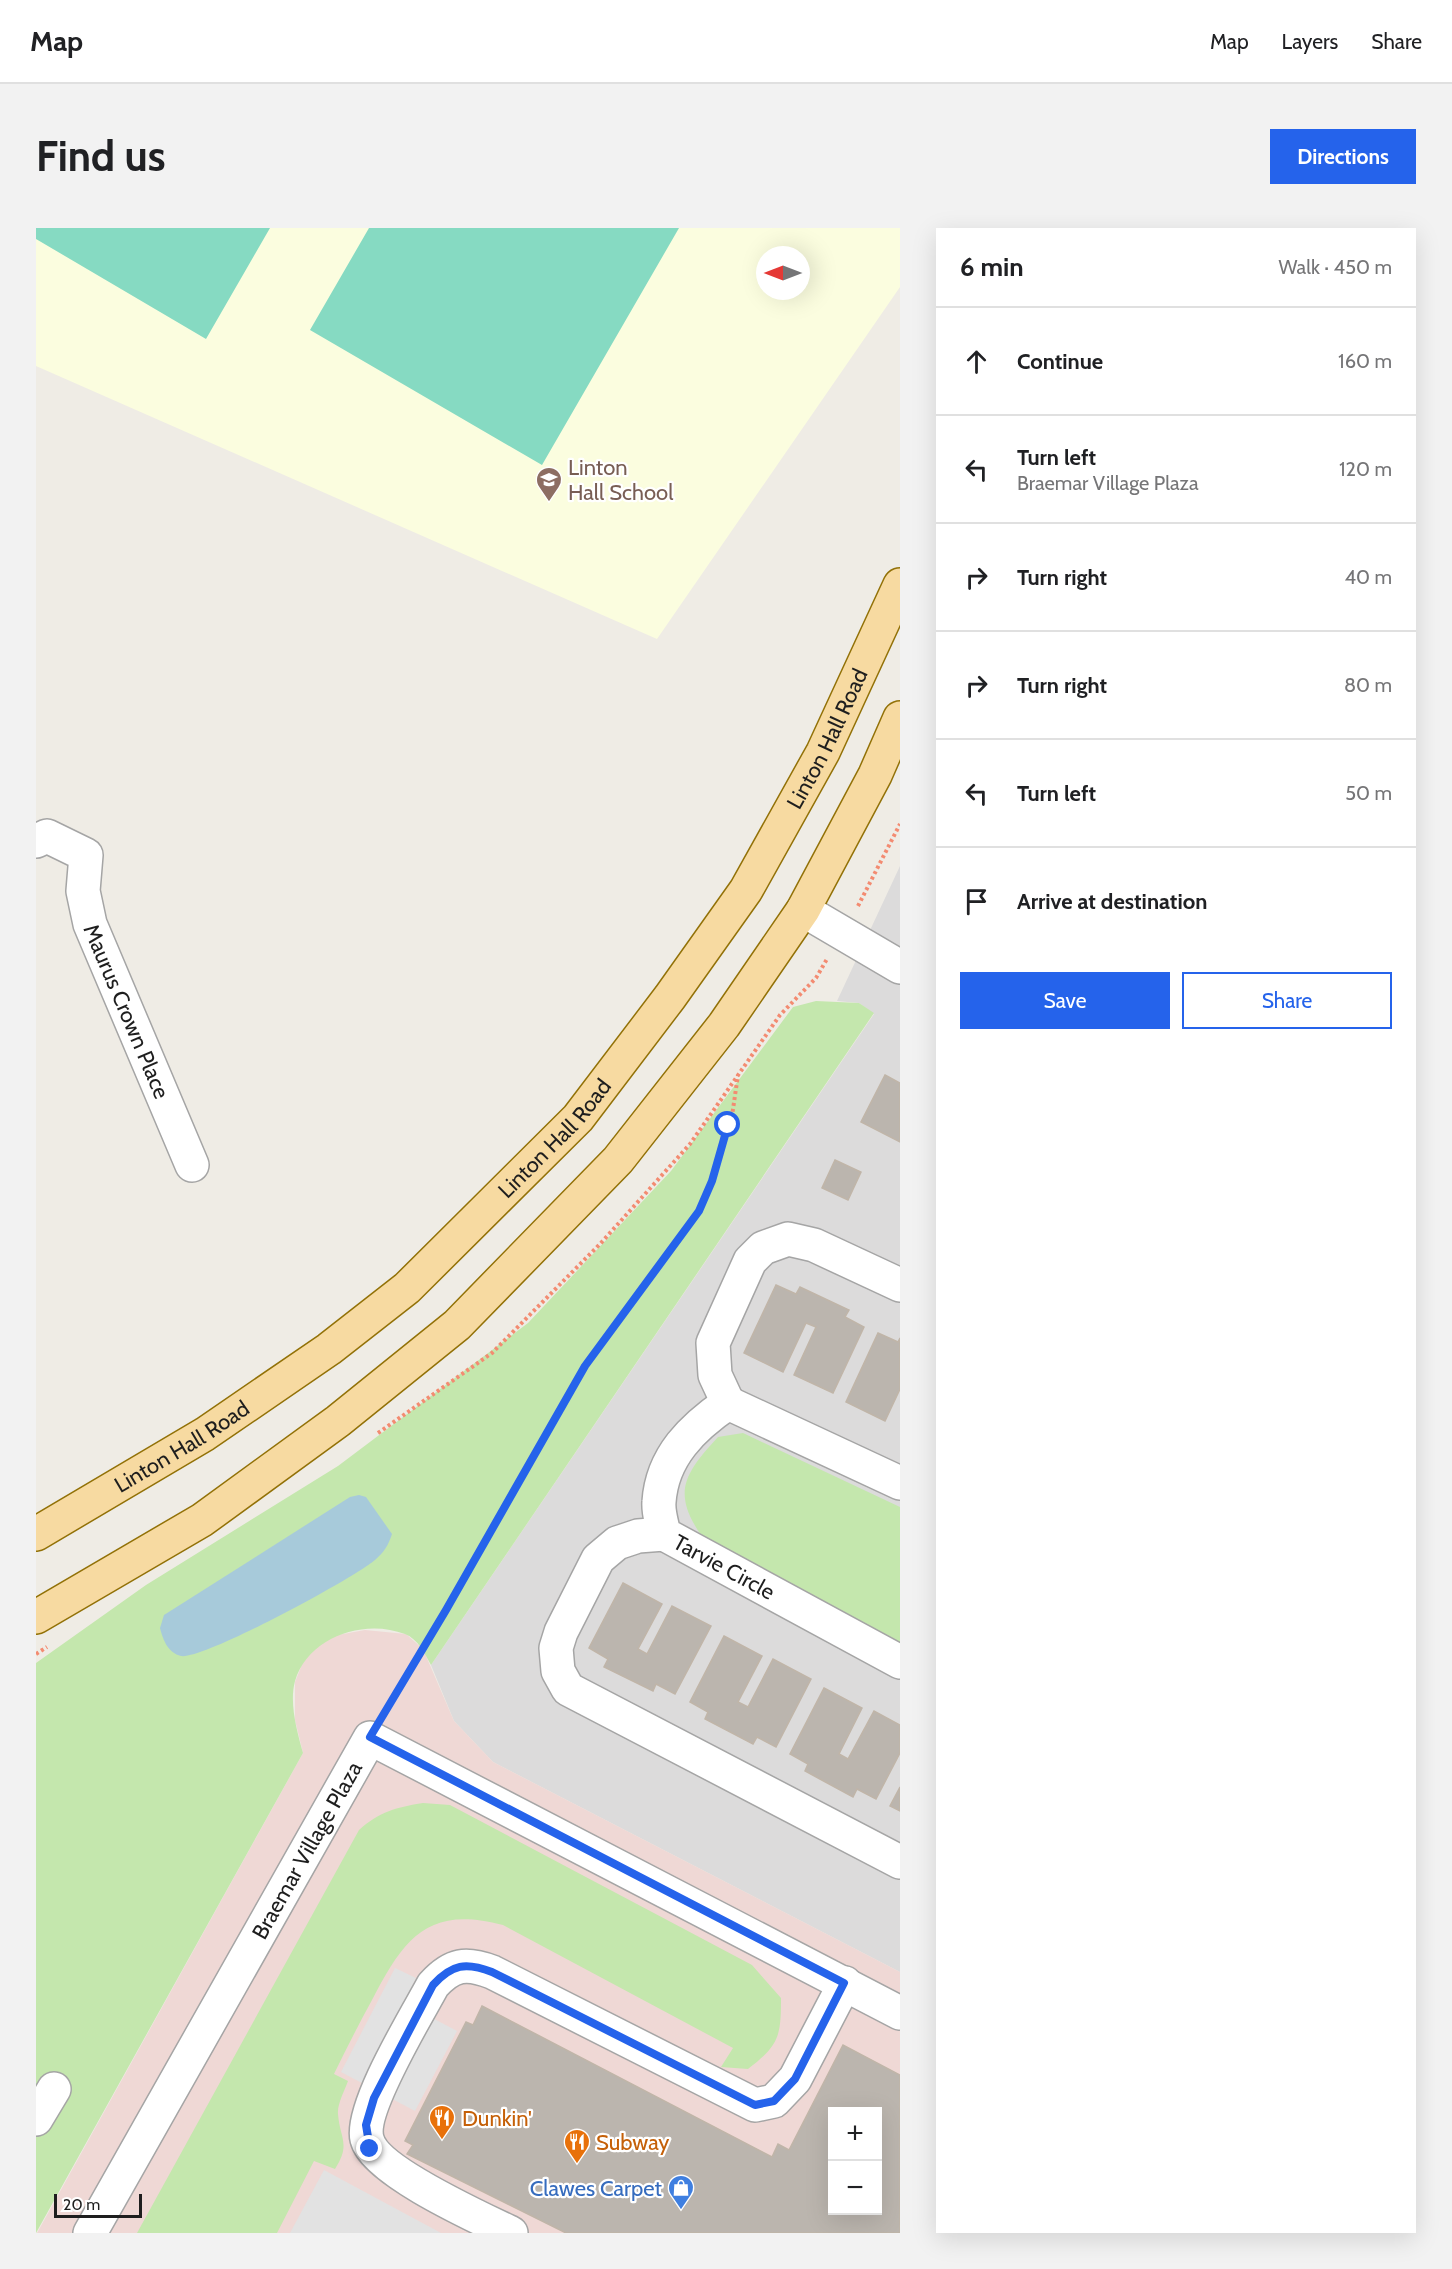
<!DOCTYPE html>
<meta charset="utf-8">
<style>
:root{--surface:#fff;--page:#f2f2f2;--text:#202124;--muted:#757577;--line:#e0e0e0;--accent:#2563eb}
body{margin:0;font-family:Cabin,sans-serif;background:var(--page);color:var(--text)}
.controls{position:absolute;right:18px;bottom:18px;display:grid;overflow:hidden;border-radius:0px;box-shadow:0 6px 24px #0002}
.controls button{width:54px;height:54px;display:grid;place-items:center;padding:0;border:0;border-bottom:2px solid var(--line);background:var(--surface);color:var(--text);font:30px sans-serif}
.compass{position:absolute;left:720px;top:18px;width:54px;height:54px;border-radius:50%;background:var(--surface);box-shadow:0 6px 24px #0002;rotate:270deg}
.scale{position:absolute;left:18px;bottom:15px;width:88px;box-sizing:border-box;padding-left:6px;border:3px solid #1e1e1e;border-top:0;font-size:16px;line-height:21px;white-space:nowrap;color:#1e1e1e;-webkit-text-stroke:4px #fff;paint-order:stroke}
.stop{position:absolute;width:18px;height:18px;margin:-14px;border:4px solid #2563eb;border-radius:50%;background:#fff}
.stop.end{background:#2563eb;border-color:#fff;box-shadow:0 2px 6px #0008}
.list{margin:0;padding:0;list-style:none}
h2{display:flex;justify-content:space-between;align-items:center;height:78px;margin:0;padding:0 24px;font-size:26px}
h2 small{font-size:20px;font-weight:400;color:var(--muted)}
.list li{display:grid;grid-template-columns:39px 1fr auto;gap:18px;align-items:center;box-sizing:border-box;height:108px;padding:0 24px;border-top:2px solid var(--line)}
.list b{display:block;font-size:22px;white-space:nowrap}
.list p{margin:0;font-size:20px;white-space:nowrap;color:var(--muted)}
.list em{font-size:20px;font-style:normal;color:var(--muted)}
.actions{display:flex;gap:12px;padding:18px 24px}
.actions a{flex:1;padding:14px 0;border:2px solid var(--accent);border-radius:0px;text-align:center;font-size:21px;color:var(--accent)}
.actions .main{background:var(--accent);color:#fff}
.icon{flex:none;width:33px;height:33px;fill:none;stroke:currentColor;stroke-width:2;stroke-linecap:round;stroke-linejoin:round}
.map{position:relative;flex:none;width:864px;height:2005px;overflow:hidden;border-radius:0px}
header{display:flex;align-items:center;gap:36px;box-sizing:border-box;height:84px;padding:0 30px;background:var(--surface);border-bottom:2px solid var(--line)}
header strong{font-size:28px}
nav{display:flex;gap:33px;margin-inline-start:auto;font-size:21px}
.intro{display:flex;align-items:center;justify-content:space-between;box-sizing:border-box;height:144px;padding:0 36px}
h1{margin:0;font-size:42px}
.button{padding:15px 27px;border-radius:0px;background:var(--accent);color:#fff;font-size:21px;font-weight:700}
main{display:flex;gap:36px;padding:0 36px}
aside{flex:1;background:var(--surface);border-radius:0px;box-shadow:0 6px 24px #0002}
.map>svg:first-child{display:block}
.residential{fill:#dcdbdb}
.commercial{fill:#efd8d5;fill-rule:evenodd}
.education{fill:#fbfddf;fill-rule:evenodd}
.grass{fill:#c4e7ad}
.pitch{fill:#86dac2}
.parking{fill:#e2e2e2}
.water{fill:#a7cada}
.building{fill:#bbb5ae;stroke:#c0b5a8;stroke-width:1.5;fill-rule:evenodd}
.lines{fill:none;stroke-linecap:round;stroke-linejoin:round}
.minor-casing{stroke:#a5a5a5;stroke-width:36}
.major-casing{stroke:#927107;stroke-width:36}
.path{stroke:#f38b71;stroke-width:4;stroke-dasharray:3 3;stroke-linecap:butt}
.minor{stroke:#fff;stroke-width:33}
.major{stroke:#f7daa1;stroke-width:33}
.route{stroke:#2563eb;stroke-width:8}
.labels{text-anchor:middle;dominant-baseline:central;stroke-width:4.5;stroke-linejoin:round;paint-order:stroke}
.education-label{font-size:22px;fill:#785e54;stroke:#fff;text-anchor:start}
.street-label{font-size:22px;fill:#1e1e1e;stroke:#fff}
.food-label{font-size:22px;fill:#c56008;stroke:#fff;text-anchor:start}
.shop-label{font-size:22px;fill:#366cbe;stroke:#fff;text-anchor:end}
</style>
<header>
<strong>Map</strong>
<nav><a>Map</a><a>Layers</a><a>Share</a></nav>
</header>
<div class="intro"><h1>Find us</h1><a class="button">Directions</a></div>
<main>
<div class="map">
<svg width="864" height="2005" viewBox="0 0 864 2005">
<rect width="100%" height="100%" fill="#efece5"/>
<path class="residential" d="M864,638V1744L457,1534L418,1493L395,1437L838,786L823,775L801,773Z"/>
<path class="commercial" d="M329,1402L370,1406L387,1421L418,1493L457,1534L864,1744V2005H1L267,1525L259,1492V1454L269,1429L296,1408ZM796,1884H842V1982H796Z"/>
<path class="education" d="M0,0H864V59L621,411L0,138ZM729,27H765V63H729Z"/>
<path class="grass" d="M780,773L823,775L838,785L395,1437C389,1426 382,1411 369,1406C328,1390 272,1409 259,1453C253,1475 261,1503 267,1525L0,2005V1435L110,1357L302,1238L492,1095L635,943L757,779Z
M707,1205L864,1279V1415L670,1314C635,1267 646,1248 682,1209Z
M387,1575L414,1577L716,1737L745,1770C745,1809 743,1817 712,1841L685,1839L697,1820L467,1697C392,1677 368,1710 336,1772C323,1796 310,1821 298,1846L312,1853C309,1862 301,1876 302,1886C304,1911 315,1916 299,1941L278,1933L241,2005H101L323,1602C343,1584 361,1579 387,1575Z"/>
<path class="pitch" d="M0,0H234L170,111L0,11Z
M333,0H643L506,237L274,102Z"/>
<path class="parking" d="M359,1740L380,1750L368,1775L421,1803L379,1883L305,1844Z
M288,1942L405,2005H254Z"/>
<path class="water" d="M323,1267L330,1269L356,1306C352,1318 348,1324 339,1332C318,1350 167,1432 145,1428C132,1425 127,1412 124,1400L128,1387L314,1269Z"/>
<path class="building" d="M849,847L864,855V914L825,894Z
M799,932L825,944L812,972L786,960Z
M740,1057L760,1066L764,1059L813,1082L809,1089L828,1099L797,1165L758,1147L780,1099L770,1095L747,1144L708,1125Z
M842,1105L862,1114L864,1110V1161L849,1193L810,1174Z
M587,1355L626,1376L602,1421L611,1426L636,1378L675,1398L639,1466L620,1456L617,1463L568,1439L572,1431L553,1420Z
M688,1408L726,1428L702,1474L712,1479L737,1431L775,1451L740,1519L721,1509L717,1516L669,1491L672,1484L654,1474Z
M788,1460L826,1480L803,1526L812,1531L838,1483L864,1497V1525L840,1571L821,1561L817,1569L769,1543L772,1536L754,1526Z
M864,1559V1583L854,1578Z
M446,1778L736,1929L742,1916L753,1922L807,1817L864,1847V2005H530L371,1926L377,1917L369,1913L430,1794L437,1797ZM796,1884H842V1982H796Z"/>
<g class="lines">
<defs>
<g id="minor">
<path id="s1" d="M0,613L11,608L50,627L47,663L54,696L156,937"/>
<path d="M767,682L864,739"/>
<path d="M692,1175L679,1147L677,1115L714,1033L727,1020L752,1011L778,1017L864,1057"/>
<path id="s2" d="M864,1255L692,1175C657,1199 626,1228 623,1274C622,1284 626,1296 628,1306L864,1434"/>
<path d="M628,1306L602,1308L581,1315L562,1331L525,1404L520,1420L522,1443L532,1461L864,1634"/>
<path d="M0,1891L18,1861"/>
<path id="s3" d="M54,2005L334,1510L864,1785"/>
<path d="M475,2005C444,1990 339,1943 331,1911C323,1881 381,1787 397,1757C416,1736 430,1734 456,1744L719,1877L738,1873L759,1851L809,1755"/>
</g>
<g id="major">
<path id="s4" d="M0,1306L169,1206L293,1121L371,1060L542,890L634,769L710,662L787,524L864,357"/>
<path d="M0,1389L166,1292L302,1193L421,1097L582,932L688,797L767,682L839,547L864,490"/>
</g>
</defs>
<use href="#minor" class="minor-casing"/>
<use href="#major" class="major-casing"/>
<path class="path" d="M822,678L864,596
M342,1205L456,1125L564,1016L654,916L744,787L780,750L791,731
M0,1426L11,1419
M350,1483L549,1138L668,975L676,953L687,908L696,888L702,847"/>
<use href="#minor" class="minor"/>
<use href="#major" class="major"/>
</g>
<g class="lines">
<path class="route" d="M334,1921L330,1897L338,1870L397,1757C416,1736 430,1734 456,1744L719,1877L738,1873L759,1851L808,1755L334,1509L410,1382L549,1138L663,983L676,953L692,897"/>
</g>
<defs>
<symbol id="school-pin" viewBox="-11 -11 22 30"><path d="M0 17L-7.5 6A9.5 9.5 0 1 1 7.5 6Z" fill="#8d6e63" stroke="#fff"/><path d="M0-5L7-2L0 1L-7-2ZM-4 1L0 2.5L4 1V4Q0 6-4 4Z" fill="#fff"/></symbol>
<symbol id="restaurant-pin" viewBox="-11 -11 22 30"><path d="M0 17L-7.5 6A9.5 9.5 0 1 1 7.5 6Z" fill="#e8710a" stroke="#fff"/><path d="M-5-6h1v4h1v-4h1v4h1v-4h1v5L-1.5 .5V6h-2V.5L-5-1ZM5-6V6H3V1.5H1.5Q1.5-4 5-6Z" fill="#fff"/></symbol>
<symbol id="shop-pin" viewBox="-11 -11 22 30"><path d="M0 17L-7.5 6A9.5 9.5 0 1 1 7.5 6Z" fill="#3f7fe0" stroke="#fff"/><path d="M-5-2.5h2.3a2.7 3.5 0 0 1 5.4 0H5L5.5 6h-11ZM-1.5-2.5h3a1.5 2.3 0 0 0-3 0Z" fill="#fff"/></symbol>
</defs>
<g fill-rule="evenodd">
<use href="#school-pin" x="498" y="237" width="30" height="40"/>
<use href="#restaurant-pin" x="391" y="1875" width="30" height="40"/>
<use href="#restaurant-pin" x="526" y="1899" width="30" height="40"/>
<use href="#shop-pin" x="630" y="1945" width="30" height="40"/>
</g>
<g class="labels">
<g class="education-label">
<text x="532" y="239">Linton<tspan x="532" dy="25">Hall School</tspan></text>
</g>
<g class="street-label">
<text stroke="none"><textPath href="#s4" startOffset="1142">Linton Hall Road</textPath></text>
<text stroke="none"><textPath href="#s1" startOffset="220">Maurus Crown Place</textPath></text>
<text stroke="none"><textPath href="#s4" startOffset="656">Linton Hall Road</textPath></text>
<text stroke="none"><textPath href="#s4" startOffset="170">Linton Hall Road</textPath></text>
<text stroke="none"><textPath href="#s2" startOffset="416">Tarvie Circle</textPath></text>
<text stroke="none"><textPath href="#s3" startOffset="440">Braemar Village Plaza</textPath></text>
</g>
<g class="food-label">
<text x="426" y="1890">Dunkin'</text>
<text x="560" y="1914">Subway</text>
</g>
<g class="shop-label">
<text x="626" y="1960">Clawes Carpet</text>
</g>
</g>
</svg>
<div class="controls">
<button>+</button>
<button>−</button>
</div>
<svg class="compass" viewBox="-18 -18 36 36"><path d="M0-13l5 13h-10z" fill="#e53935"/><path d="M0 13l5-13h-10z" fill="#757577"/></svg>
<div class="scale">20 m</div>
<div class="stop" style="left:692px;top:897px"></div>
<div class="stop end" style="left:334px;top:1921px"></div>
</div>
<aside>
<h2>6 min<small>Walk · 450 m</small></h2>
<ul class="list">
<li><svg class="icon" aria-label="ahead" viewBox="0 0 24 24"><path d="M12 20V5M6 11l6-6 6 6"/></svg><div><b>Continue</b></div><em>160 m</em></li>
<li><svg class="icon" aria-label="left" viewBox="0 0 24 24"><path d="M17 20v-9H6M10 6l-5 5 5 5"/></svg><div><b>Turn left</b><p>Braemar Village Plaza</p></div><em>120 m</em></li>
<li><svg class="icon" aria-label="right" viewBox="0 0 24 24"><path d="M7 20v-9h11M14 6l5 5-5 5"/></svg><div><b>Turn right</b></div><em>40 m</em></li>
<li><svg class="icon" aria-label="right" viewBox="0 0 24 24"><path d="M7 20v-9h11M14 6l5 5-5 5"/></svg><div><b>Turn right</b></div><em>80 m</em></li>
<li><svg class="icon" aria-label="left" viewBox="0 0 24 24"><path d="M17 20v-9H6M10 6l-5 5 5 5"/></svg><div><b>Turn left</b></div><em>50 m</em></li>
<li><svg class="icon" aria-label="arrive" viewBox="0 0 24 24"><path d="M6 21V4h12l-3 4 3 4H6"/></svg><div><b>Arrive at destination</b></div></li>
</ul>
<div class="actions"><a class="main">Save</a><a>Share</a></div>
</aside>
</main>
